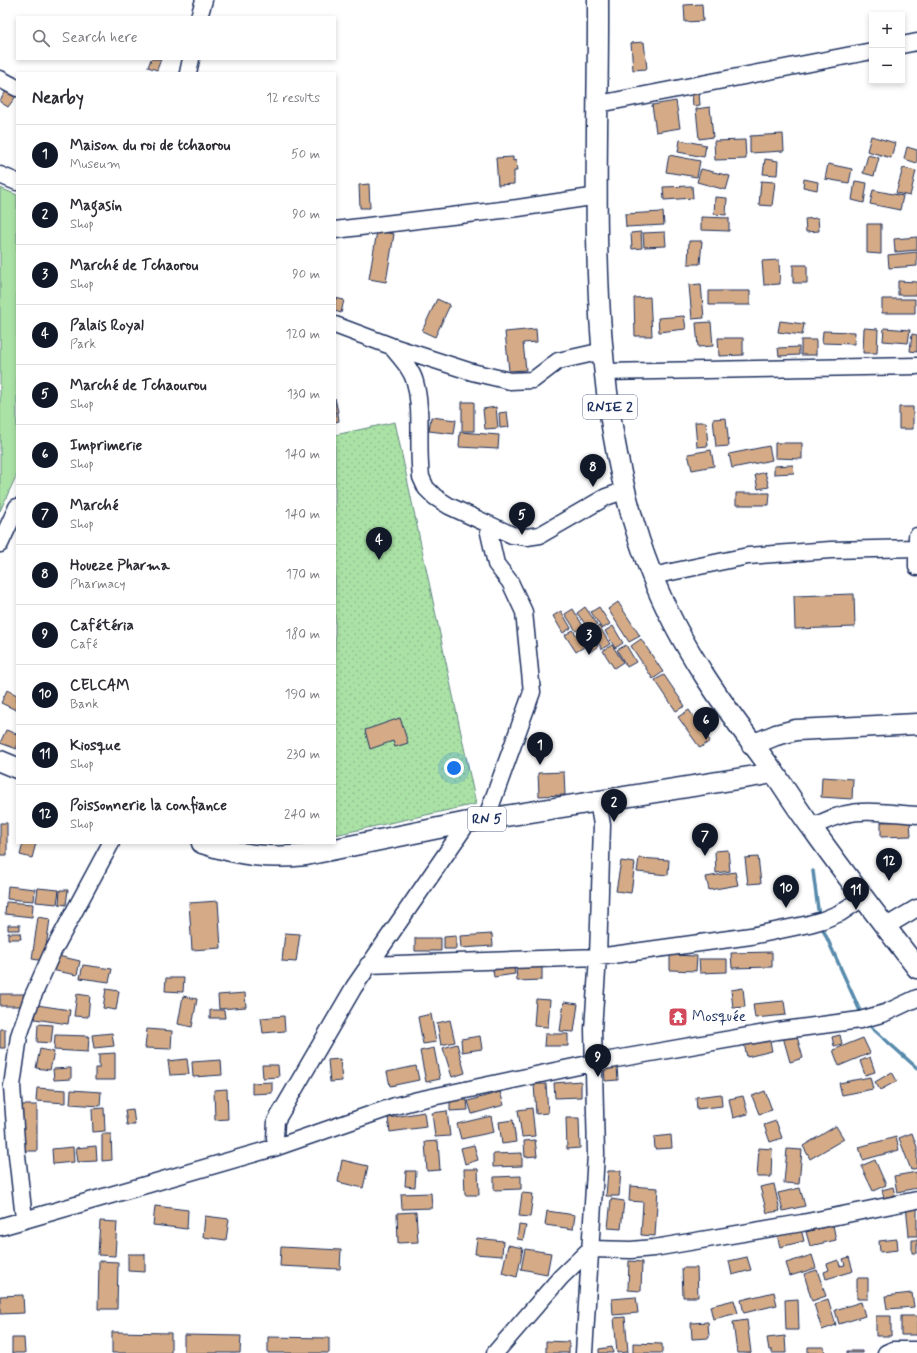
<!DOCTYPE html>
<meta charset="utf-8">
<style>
:root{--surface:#fff;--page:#f2f2f3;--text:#2b2b33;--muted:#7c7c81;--line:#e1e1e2;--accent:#111827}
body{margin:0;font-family:Mynerve,sans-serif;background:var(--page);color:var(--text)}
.controls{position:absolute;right:12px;top:12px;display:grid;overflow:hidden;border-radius:0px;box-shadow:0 2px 6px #0003}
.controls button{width:36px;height:36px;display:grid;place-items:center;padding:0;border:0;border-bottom:1px solid var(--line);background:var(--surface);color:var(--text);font:20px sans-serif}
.you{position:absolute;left:454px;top:768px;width:14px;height:14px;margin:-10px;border:3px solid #fff;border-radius:50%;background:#1a73e8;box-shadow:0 0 0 6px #1a73e833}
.badge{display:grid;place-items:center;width:26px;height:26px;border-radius:50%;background:var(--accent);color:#fff;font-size:13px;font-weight:700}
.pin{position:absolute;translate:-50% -33px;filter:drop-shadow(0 1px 2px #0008)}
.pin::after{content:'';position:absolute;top:21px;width:14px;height:12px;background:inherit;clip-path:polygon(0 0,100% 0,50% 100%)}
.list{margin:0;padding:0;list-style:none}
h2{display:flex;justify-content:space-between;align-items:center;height:52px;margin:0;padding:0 16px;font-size:17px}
h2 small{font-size:13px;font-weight:400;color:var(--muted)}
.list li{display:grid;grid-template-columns:26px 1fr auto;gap:12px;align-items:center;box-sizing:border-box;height:60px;padding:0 16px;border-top:1px solid var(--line)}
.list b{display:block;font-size:15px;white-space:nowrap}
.list p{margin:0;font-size:13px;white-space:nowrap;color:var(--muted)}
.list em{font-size:13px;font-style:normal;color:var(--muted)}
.icon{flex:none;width:22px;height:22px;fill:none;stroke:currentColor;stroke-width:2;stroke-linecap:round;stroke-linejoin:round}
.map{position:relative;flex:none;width:917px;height:1353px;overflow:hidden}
.search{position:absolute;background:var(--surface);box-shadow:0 2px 6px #0003;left:16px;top:16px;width:320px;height:44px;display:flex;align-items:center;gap:10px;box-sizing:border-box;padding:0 14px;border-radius:0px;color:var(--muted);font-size:15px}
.panel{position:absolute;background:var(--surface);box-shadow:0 2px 6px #0003;left:16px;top:72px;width:320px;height:772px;border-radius:0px}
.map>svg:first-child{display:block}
.park{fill:url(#park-dots);stroke:#628882}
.pitch{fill:#aae1a5;stroke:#628882}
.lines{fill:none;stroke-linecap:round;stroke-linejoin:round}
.stream{stroke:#578aac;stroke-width:3.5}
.building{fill:#d4ab86;stroke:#1b2f5e}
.minor-casing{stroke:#1b2f5e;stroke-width:19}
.major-casing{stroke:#1b2f5e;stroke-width:23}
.minor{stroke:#fff;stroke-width:16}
.major{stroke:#fff;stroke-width:20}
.labels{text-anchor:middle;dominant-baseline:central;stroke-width:4;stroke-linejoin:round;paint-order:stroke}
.shield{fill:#fff;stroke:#5f6d8e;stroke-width:1}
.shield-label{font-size:14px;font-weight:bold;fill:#1b2f5e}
.poi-label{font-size:15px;fill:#1b2f5e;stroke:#fff;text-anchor:start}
</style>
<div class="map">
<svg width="917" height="1353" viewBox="0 0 917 1353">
<defs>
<pattern id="park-dots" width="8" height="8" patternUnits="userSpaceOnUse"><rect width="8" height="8" fill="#aae1a5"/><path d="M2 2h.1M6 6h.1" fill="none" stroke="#92c190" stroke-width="1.8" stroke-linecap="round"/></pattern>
</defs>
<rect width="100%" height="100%" fill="#fff"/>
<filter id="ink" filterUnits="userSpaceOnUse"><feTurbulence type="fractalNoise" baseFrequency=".025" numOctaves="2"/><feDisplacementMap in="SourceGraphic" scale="8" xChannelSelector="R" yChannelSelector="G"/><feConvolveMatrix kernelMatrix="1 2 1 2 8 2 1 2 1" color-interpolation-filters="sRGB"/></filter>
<g filter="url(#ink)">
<path class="park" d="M395,422L476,804L335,835V435Z"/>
<path class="pitch" d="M0,188L17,195V474L0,511Z"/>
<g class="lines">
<path class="stream" d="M813,871L819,917
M821,925L861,1013
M871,1027L917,1068"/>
</g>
<path class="building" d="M702,4L703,21L685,22L684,5Z
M644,42L647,69L633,70L631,43Z
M151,59H161L157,70L148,67Z
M10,86L17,95L8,107L0,102V100Z
M699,93L700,105L693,106L692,94Z
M676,101L680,128L656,132L652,105Z
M710,107L713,137L699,139L696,109Z
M783,134L784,151L750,153V136Z
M871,136L895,143L891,158L867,151Z
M680,140L706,145L704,157L678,152Z
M745,140L746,159L715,160L714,141Z
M907,147L917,150V163L904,159Z
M669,155L700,161L697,177L666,172Z
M868,155L879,158L874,176L863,173Z
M513,157V161L516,160L517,171H514V184L498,185L496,158Z
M765,159L778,161L777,175L763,174Z
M828,164L852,169L849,183L825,179Z
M903,168L916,171L910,196L896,193Z
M701,169L730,176L726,190L697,182Z
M804,179L818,182L817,190L803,187Z
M761,181L775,182L772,206L759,205Z
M855,181L867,183L864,203L852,200Z
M369,184L370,208H360L359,185Z
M692,186L693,198L664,200L663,187Z
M873,190L903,196L900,210L870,204Z
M715,197L727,198L726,215L714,214Z
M663,212L664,225L626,227L625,214Z
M701,217L729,218V231L701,230Z
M818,218L819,231L806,232L805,219Z
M867,224H881V254L867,253Z
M377,231L394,234L386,282L369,279Z
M641,232L642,248L632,249L631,233Z
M665,232L666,246L644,247L643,233Z
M917,237V250L895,252L894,239Z
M689,241H702L700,264H688Z
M917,252V266L889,268L888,255Z
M779,260L780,284L764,285L762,261Z
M793,265H807V283H793Z
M898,281L917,282V295H898Z
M701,284L704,318L692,319L689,285Z
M709,291H750V305H709Z
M650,297L652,336H635L634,298Z
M335,298L344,300L341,313L335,311Z
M437,299L450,305L435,337L422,331Z
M882,299H915V313H882Z
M684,316L686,329L659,332L658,318Z
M780,321L804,324L802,335L778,332Z
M711,322L713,346L698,347L696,323Z
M864,328L878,329L877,353H863Z
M884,328L910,330L908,343L883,341Z
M536,329L537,342L523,343L526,370L509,371L505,332Z
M823,331L855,332L854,344L822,343Z
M912,334L917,335V352L910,351Z
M718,338H743V355L719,356Z
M801,340H816V355H801Z
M799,347V355L779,356L778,348Z
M335,398L338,412L335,413Z
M462,402H474V431H462Z
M496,407L498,428L485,429L483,409Z
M899,407H913V429H899Z
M507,412L509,427L500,428L499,413Z
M335,414H338L339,421L335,422Z
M431,417L456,420L454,434L429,431Z
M726,418L729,446L716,447L713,419Z
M695,422H706L708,446L697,447Z
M460,432L499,435L498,449L459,447Z
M775,443H802V459L775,458Z
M769,446L772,460L732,468L729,454Z
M711,450L714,466L692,470L688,454Z
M793,465L794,473L774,474V466Z
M765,472L769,487L758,489L755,475Z
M736,493H770L769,505H736Z
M854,594L855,627L795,629L794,596Z
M618,602L640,636L629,642L608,609Z
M585,607L597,624L589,629L577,613Z
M599,607L610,624L602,629L591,612Z
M573,609L583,626L576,631L565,614Z
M561,611L571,628L563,633L553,616Z
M599,626L610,644L602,649L591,631Z
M613,626L623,643L615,648L605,631Z
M587,628L598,646L590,652L578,633Z
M573,630L584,647L576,652L565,635Z
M641,639L663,672L653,679L631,646Z
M612,645L623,662L614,668L603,651Z
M626,645L636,662L627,667L617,650Z
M664,675L685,706L676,711L655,680Z
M7,690L17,695L16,710L1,703Z
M689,710L710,741L700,748L678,717Z
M400,718L408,743L395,747L393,741L370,749L365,730Z
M6,730L17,734V749L0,743Z
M564,772L565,795L539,796L538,773Z
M822,777L853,779L852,799L821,797Z
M910,821L911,836L881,837V822Z
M0,823H7V855H0Z
M23,843H36L32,858L20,855Z
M728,850L730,871L716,873L715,851Z
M758,857L761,883L748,884L745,858Z
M639,858L669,860L668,875L637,872Z
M621,861L635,863L631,893L616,891Z
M735,872L738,885L709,890L706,877Z
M8,886L35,889L34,901L7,899Z
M38,888L59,890L57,904L36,902Z
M60,890H68L66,905L59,904Z
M218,901L221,948L192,950L189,903Z
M6,902L33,904L32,917L5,914Z
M38,917L50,919L44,961L32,959Z
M8,925H20V930H8Z
M8,933H20L21,939H8Z
M285,933L300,934L296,962L282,961Z
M492,934L493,946L461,948L460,936Z
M456,936V949H444V937Z
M415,938H441V951H415Z
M772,952V967L732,968L731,953Z
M54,955L80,961L77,975L51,970Z
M670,955L697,956L696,971L670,970Z
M699,959H727V972L700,973Z
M83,965L112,969L109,982L80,978Z
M542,966V980L517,981L516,967Z
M514,968L515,974L494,977L493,970Z
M166,978H184L183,992L165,991Z
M743,988L745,1007L733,1008L731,990Z
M106,989L119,991L116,1010L103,1008Z
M245,993L246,1007L219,1009L218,995Z
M0,994H27V1006H0Z
M77,994L90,996L88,1017L74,1016Z
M183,996L197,999L192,1027L178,1024Z
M536,999L550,1000L548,1027L534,1026Z
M784,1001L786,1015L755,1018L753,1004Z
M564,1002L578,1004L574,1032L560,1031Z
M37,1005L70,1010L68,1024L35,1019Z
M210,1010H224L225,1018H210Z
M431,1014L436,1042L423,1044L418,1017Z
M284,1016L285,1031L263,1033L261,1018Z
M450,1020L455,1042L441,1045L437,1023Z
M38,1024L53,1025L51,1043L37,1042Z
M0,1029H5V1048H0Z
M147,1029L172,1031L171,1049L145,1048Z
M112,1033L114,1046L94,1048L92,1035Z
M796,1033L803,1058L790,1062L783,1037Z
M545,1034H568V1046H544Z
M55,1035L89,1036L88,1052L54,1050Z
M840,1035L842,1044L834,1046L832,1037Z
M480,1036L482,1049L462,1052L461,1039Z
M769,1038L772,1051L747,1057L744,1044Z
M863,1038L870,1053L839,1066L833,1050Z
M457,1044L465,1073L452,1077L443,1048Z
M434,1048L440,1079L426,1082L420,1051Z
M40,1049L54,1052L50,1070L36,1068Z
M115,1053V1080H95V1068H99V1054Z
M870,1057L875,1072L865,1075L860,1061Z
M187,1059L189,1074L170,1075L168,1061Z
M340,1059L342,1081L330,1082L328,1060Z
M221,1060L222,1075L193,1077L192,1062Z
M262,1065H278L279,1077L263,1078Z
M416,1066L419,1080L390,1086L387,1072Z
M617,1066L618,1080L605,1081L604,1067Z
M71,1068V1079L54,1080L53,1069Z
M892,1072L897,1081L880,1090L875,1082Z
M870,1077L873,1089L842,1095L839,1083Z
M581,1081V1097L555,1098L554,1083Z
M272,1082V1093L252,1094V1083Z
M534,1084H546L548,1113L536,1114Z
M37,1088L66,1090V1103L36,1101Z
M227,1089L228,1119L215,1120L214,1090Z
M71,1090L101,1092L100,1106L70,1104Z
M765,1091L772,1110L759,1114L752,1096Z
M500,1092L504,1105L472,1114L468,1101Z
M721,1094L722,1106L697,1109L696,1097Z
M743,1096L748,1114L733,1118L729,1099Z
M467,1100L468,1110L450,1111V1101Z
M21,1105H37V1151H21Z
M104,1108L105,1131L93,1132L92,1109Z
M532,1108L535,1136L522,1137L518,1110Z
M133,1109L135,1125H127L125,1110Z
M447,1111L450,1136L435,1137L432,1113Z
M424,1112L426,1127L390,1132L388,1118Z
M491,1116L494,1132L461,1139L457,1124Z
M566,1118H579L580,1148L567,1149Z
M513,1120L516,1142L502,1144L499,1122Z
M776,1121L782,1138L770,1142L764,1125Z
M836,1126L844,1139L810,1159L803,1146Z
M912,1133L917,1147V1168L911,1170L899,1138Z
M102,1134H111L112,1160L102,1161Z
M671,1135L672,1148L655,1149L654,1137Z
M896,1137L899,1150L863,1160L859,1147Z
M535,1140L537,1156L525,1157L524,1141Z
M438,1141L440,1170L427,1171L425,1142Z
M474,1145L478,1160L465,1164L461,1148Z
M96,1146L97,1161L78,1162L76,1148Z
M73,1147L74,1162L53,1164L52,1149Z
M759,1148L772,1149L771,1177H757Z
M787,1149L802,1150L799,1184L784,1183Z
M522,1153V1166L493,1167V1154Z
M342,1160L368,1166L363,1188L338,1182Z
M875,1160L886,1185L873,1191L861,1166Z
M464,1169H478L479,1195H465Z
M406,1171H416L415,1187L405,1186Z
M608,1171H621L619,1196H606Z
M917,1172V1188L897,1192L894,1176Z
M521,1176V1189L494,1190V1177Z
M774,1184L780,1211L767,1213L760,1187Z
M630,1186L658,1188L655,1236L641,1235L643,1202L629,1201Z
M893,1187L895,1195L884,1198L882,1190Z
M800,1188L805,1206L783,1211L778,1193Z
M431,1193L432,1208L402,1209L401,1194Z
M522,1193L533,1194L530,1217L519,1216Z
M611,1199L624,1201L621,1229L608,1228Z
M917,1204V1236H909L906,1205Z
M155,1206L188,1210L187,1229L153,1225Z
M547,1211L575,1215L573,1229L545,1225Z
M416,1212L418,1242L398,1243L397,1213Z
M205,1216L229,1219L226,1240L203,1237Z
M100,1221L117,1222L115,1256L98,1255Z
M519,1225L526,1226L523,1240L517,1239Z
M833,1225L836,1240L810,1246L806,1232Z
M801,1229L804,1241L780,1247L777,1235Z
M477,1238L503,1241L502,1256L475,1254Z
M897,1239L898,1250L880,1252L879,1241Z
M912,1240H917V1253H912Z
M508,1245L523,1248L517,1277L502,1273Z
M281,1247L341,1250L340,1269L280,1266Z
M525,1249L551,1253L547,1274L521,1269Z
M128,1254H145V1272L128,1271Z
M812,1255L816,1268L790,1276L786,1263Z
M747,1257L751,1270L732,1275L729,1261Z
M849,1257L853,1271L826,1279L824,1272L829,1270L827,1264L838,1260L840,1266L845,1265L843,1259Z
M99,1261L118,1262L117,1309H98Z
M629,1261L642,1262L641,1291L628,1290Z
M682,1268H697L698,1297H683Z
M817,1270L826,1296L812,1301L804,1274Z
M857,1278H868V1299H857Z
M774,1292L777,1305L744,1313L741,1300Z
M912,1293L914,1307L887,1309L885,1296Z
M23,1295L24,1313L0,1314V1296Z
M636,1297L638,1313L613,1315L612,1299Z
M798,1299L799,1330H786L785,1300Z
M828,1299L836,1325L822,1330L814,1304Z
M734,1300L738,1313L713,1319L710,1306Z
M861,1302L865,1316L839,1324L835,1310Z
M876,1316H891V1336H876Z
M901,1316H917V1335H901Z
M625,1317L628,1352L617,1353L614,1318Z
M747,1320L751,1353H737L733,1322Z
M708,1322L709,1338L692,1339L691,1323Z
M112,1332L171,1333V1353H112Z
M184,1335L241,1336L240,1353H184Z
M785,1336L786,1353H772V1350H769L767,1338Z
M268,1337L329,1338V1353H268Z
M12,1338H24L25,1353H12Z
M546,1341L569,1342V1353H546Z
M633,1343L662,1344V1353H633Z
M612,1347L613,1353H599V1349Z
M808,1347H824L825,1353H808Z
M847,1351H862V1353H847Z"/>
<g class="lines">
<defs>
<path id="minor" d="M199,17L204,0
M902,45L917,42
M188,73L191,59
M0,79L17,88
M599,104L872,51
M0,175L17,182
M335,230L518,208L598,196
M335,325L391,346L472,372L510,381L533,380L558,361L603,351
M391,346C400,357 411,368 415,382C423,412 417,446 421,477L426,488L435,497L449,506L512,535L527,537L540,535L606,497L626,490
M605,372L917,366
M917,536V567
M0,544L17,507
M652,576L748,556L831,550L917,548
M486,819L532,692L524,612L510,582L496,564L487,524
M811,828C852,805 873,812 917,815
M885,927L917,908
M368,965L598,957L751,936L809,924L823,920L840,913L864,897
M277,1147L275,1138L276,1121L354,987L468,822
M24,1219L17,1155L12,1086L19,1036L32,998L52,953L111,843
M0,1227L277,1147L395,1106L418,1100L593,1063L777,1031L860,1020L885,1013L917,998
M495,1353L561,1277L590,1249L631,1250L654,1248L802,1223L917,1200
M584,1353L596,1154L593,1029L598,957L602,825L598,801
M886,1353L893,1350H917"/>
<path id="major" d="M598,0C599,187 581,396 651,573C679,646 726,709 773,771C786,790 798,810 812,828C846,876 882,922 917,968
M752,745L776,735L796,730L917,724
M0,761L17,768
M202,843C239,855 268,859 306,855L468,822L774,773"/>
</defs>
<use href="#minor" class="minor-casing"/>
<use href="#major" class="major-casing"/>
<use href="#minor" class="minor"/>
<use href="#major" class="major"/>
</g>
</g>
<defs>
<symbol id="temple-square" viewBox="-11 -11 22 22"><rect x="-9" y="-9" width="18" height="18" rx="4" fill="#d1495b" stroke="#fff"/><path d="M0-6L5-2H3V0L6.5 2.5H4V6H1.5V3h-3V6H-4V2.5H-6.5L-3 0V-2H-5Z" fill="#fff"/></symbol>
</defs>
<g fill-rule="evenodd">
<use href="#temple-square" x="667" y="1006" width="22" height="22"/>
</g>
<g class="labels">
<g class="shield">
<rect x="583" y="395" width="54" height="24" rx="3"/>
<rect x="468" y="807" width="38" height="24" rx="3"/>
</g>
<g class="shield-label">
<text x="610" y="407">RNIE 2</text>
<text x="487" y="819">RN 5</text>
</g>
<g class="poi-label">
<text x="692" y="1017">Mosquée</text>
</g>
</g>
</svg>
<div class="controls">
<button>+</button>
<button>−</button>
</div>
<div class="you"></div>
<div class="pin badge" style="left:540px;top:765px">1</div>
<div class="pin badge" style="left:614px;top:822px">2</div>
<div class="pin badge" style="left:589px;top:655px">3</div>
<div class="pin badge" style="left:379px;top:560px">4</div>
<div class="pin badge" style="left:522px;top:535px">5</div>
<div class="pin badge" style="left:706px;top:740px">6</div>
<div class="pin badge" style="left:705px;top:856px">7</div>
<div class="pin badge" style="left:593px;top:487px">8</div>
<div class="pin badge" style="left:598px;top:1077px">9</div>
<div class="pin badge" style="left:786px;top:908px">10</div>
<div class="pin badge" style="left:856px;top:910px">11</div>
<div class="pin badge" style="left:889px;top:881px">12</div>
<div class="search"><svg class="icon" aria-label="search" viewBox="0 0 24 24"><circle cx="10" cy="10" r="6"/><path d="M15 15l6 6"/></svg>Search here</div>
<section class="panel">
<h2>Nearby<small>12 results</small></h2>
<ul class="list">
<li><span class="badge">1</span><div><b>Maison du roi de tchaorou</b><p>Museum</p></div><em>50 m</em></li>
<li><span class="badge">2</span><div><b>Magasin</b><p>Shop</p></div><em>90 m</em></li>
<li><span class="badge">3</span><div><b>Marché de Tchaorou</b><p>Shop</p></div><em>90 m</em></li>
<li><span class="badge">4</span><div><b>Palais Royal</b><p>Park</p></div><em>120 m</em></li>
<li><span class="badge">5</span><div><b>Marché de Tchaourou</b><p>Shop</p></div><em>130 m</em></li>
<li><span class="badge">6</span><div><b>Imprimerie</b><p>Shop</p></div><em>140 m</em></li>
<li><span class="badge">7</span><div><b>Marché</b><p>Shop</p></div><em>140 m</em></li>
<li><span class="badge">8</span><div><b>Houeze Pharma</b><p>Pharmacy</p></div><em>170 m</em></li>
<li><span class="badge">9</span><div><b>Cafétéria</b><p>Café</p></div><em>180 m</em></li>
<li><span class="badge">10</span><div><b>CELCAM</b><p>Bank</p></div><em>190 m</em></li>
<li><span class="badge">11</span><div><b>Kiosque</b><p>Shop</p></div><em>230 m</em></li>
<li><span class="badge">12</span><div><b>Poissonnerie la confiance</b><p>Shop</p></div><em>240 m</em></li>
</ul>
</section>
</div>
